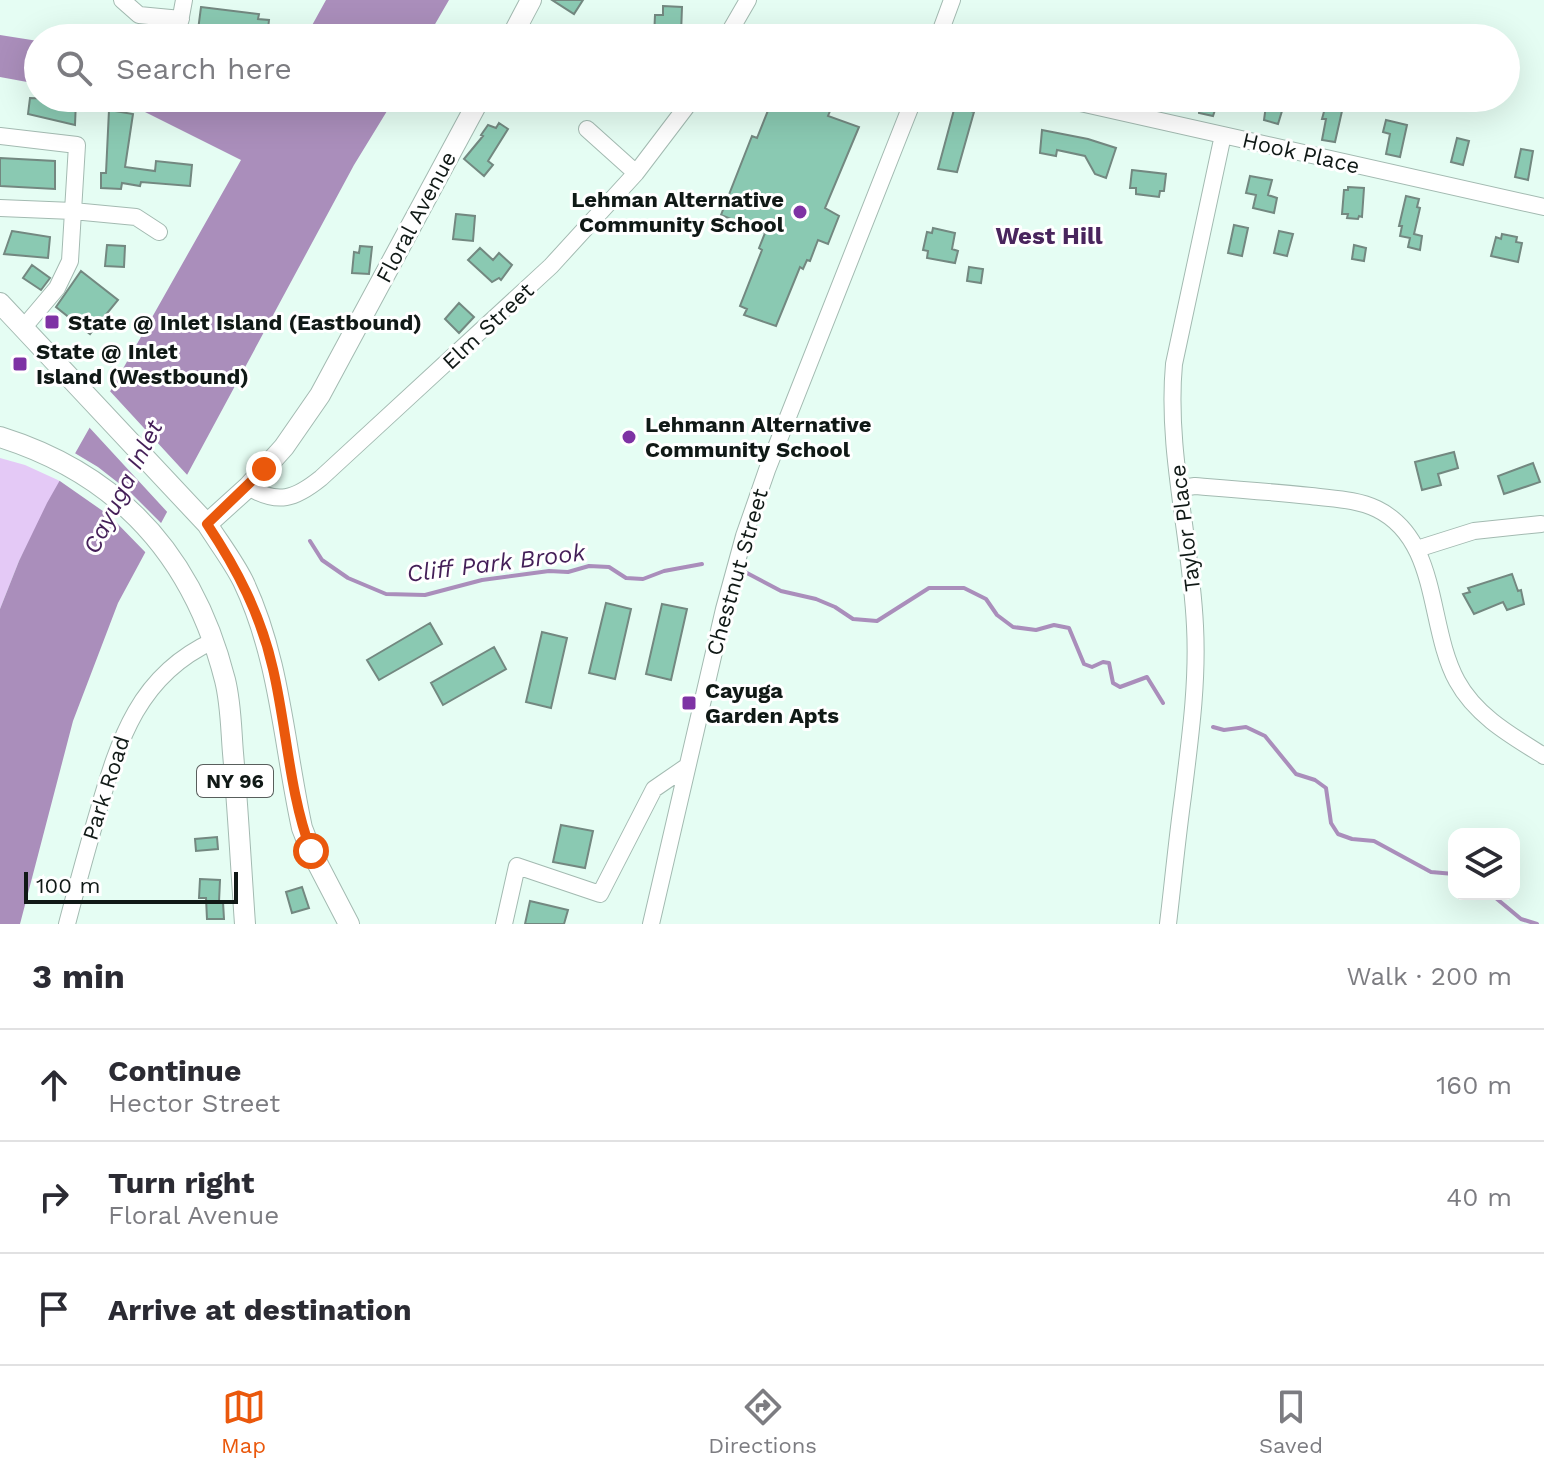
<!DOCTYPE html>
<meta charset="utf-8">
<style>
:root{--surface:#fff;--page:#f2f2f3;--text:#2b2b33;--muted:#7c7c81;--line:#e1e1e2;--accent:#ea580c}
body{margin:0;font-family:"Work Sans",sans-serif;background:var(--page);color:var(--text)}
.controls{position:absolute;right:24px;bottom:24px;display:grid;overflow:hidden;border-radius:16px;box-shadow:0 8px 32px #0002}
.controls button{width:72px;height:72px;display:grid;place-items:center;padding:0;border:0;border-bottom:2px solid var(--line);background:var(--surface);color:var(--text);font:40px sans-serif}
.scale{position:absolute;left:24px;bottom:20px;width:214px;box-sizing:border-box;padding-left:8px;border:4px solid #101916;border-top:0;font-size:22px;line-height:28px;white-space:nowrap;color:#101916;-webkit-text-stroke:6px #fff;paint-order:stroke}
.stop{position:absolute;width:24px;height:24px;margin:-18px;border:6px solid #ea580c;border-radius:50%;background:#fff}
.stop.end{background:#ea580c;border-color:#fff;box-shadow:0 2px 8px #0008}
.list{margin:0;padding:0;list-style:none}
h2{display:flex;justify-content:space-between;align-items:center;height:104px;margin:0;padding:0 32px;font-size:34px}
h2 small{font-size:26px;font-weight:400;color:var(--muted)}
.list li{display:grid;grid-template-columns:52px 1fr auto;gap:24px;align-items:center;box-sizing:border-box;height:112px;padding:0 32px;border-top:2px solid var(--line)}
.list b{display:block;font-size:30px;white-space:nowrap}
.list p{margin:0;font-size:26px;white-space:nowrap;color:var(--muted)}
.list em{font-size:26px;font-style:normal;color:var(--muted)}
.icon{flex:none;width:44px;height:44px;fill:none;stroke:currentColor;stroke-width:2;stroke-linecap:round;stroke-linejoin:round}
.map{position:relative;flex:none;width:1544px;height:924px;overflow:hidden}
.search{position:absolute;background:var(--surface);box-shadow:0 8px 32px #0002;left:24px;right:24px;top:24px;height:88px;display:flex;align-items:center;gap:20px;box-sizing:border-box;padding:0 28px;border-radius:44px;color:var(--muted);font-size:30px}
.sheet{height:440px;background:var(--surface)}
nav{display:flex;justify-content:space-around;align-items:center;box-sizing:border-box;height:112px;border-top:2px solid var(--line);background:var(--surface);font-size:22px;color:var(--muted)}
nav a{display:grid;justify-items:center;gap:4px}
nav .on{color:var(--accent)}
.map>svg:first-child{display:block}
.green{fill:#e4c9f6}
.water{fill:#aa8ebb}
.pier{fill:#e5fdf3}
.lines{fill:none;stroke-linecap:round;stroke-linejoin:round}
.stream{stroke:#aa8ebb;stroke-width:4}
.building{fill:#8ac9b2;stroke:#738880;stroke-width:2}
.minor-casing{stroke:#a3bab1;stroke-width:18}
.major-casing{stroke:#a3bab1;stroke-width:22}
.minor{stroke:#fff;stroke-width:16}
.major{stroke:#fff;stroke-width:20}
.route{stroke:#ea580c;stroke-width:10}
.poi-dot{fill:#7e32a4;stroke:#fff;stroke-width:3}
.labels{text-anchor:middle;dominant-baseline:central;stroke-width:6;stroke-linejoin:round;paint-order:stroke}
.shield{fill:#fff;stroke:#585e5c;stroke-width:2}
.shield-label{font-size:20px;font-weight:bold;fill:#101916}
.street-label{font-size:22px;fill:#101916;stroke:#fff}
.poi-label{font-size:22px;font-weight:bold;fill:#101916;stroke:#fff;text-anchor:start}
.neighbourhood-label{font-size:24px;font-weight:bold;fill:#49255d;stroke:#fff}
.water-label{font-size:24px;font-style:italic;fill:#441f58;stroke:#fff}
</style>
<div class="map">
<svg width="1544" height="924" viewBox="0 0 1544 924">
<rect width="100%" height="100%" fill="#e5fdf3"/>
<path class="green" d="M0,458L25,465L60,481L19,561L0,609Z"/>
<path class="water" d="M326,0H449L427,38H305Z
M0,35L38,41V84L0,77Z
M91,98H395L354,165L118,603L73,721L20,924H0V609L19,561L47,503L241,160L143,111Z"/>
<path class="pier" d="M108,389L190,478L170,515L88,426Z
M73,452L98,467L130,492L164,526L148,555L110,516L57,479Z"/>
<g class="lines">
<path class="stream" d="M310,541L322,560L348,578L386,594L425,595L482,580L549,571L568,572L589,566L609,567L626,578L643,579L664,571L702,564
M745,572L781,591L816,599L835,607L853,619L877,621L929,588H964L986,599L997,615L1013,627L1036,630L1054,625L1069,628L1084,664L1092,667L1103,662L1109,663L1113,683L1120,687L1147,677L1163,703
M1213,727L1224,730L1246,727L1265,736L1296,774L1315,780L1326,788L1331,823L1338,834L1352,839L1374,841L1431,872L1454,874
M1491,894L1521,919L1537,924"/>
</g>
<path class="building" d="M552,0H583L574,14Z
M663,6L682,7L681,34L673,33V38H654L655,15H663Z
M201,7L259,14L258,19L269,20L267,38H197Z
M30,98L76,100L75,125L28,114Z
M773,98H796L830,111L828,116L859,127L825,208L839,216L828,244L818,240L810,261L807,260L803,269L800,267L776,326L744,315L747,309L740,306L762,250L759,248L765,233L721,215L752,136L757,138Z
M1200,98H1219L1213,116L1199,113Z
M1267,98H1286L1278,124L1264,120Z
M955,106L974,112L957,172L938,169Z
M1325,108L1342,111L1335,142L1322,140L1326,119H1322Z
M109,110L133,114L125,167L155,171L156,161L192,165L190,186L141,182L140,186L122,183L121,189L101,188V173H106Z
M1386,120L1407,125L1400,157L1386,154L1390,134L1383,132Z
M499,123L508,129L488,161L493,165L484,176L464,159L483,136L481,135L488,125L496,128Z
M1042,130L1088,139L1116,148L1106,178L1095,174L1085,156L1057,150L1056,156L1040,153Z
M1457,138L1469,141L1463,165L1451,162Z
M1521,149L1533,151L1528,180L1515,177Z
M0,158L55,161V189L0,186Z
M1132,170L1166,174L1164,191H1160L1159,197L1136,194V188H1130Z
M1250,176L1272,180L1268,195L1277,198L1274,213L1253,208L1256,195L1246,193Z
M1348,187L1364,188L1362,217L1359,216L1358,219L1347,218L1348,214H1342L1344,190H1348Z
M1406,196L1419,199L1417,207L1420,208L1414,234L1422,236L1420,250L1408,247L1410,238L1400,236L1402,226H1399Z
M456,214L475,216L473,241L453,239Z
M1234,225L1248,228L1242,256L1228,253Z
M933,228L955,233L952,249L958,251L955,263L927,258L928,251L923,250L927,232L932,233Z
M12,231L50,237L48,258L4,254Z
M1279,231L1293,234L1287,256L1274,253Z
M1502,234L1517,237L1516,242L1522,243L1518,262L1491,256L1496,237L1501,239Z
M107,245L125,246L124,267L105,266Z
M1354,245L1366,248L1364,261L1352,259Z
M360,246L372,247L369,274L352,273L354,252L359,253Z
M480,248L493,260L499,253L512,265L501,280L499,278L492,282L468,260Z
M32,265L50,278L41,290L23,278Z
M969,267L983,269L981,283L967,281Z
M81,271L118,300L90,334L56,307Z
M459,303L474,317L459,333L445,319Z
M1454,452L1458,468L1438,474L1441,485L1422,490L1415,462Z
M1533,463L1540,482L1504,494L1498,476Z
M1512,574L1518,591L1521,590L1524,604L1507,610L1503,602L1474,614L1463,594L1470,592L1468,588Z
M606,603L631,609L615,679L589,673Z
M662,604L687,609L671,680L646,674Z
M430,623L442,644L379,680L367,660Z
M542,632L567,638L551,708L526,702Z
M494,647L506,669L443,705L431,683Z
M561,825L593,831L585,868L553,862Z
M217,837L218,849L196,851L195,839Z
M200,879L220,880L219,902H223L224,919H207L206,898H199Z
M302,887L309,908L292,913L286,892Z
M530,901L568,910L564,924H525Z"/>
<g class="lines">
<defs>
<path id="minor" d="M122,0L139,15L181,19
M177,38L184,0
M726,38L748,0
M938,38L952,0
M1058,98L1544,207
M587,129L636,173
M0,136L77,145L70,261L57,288L24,327
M0,208L73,211L136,217L159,232
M248,487C278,505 295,499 321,478L551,266L636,173L693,98
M1181,488L1195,486C1233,489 1272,492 1311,496C1333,499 1356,499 1377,509C1440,540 1427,626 1457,681C1476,716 1512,736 1544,756
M1417,549L1474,531L1541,524
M67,924C77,886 87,849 98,812C119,739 139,675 213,641
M504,924L517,866L600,894L654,789L686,767
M651,924L724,609L744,536L767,470L914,98
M1168,924C1173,882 1177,839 1183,796C1190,739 1198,683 1195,626C1191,538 1166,451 1174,364L1223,135"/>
<path id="major" d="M511,38L531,0
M0,303L207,524C219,543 233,561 243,581C280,658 284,746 302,828L311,851L349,924
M0,437C121,475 194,558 225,680C231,704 231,729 233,753C238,810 241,867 245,924
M207,524L248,487L284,447L320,395L480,98"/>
</defs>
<use href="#minor" class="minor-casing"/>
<use href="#major" class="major-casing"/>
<use href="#minor" class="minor"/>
<use href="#major" class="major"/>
</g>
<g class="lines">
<path class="route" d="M264,469L207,524C237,569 261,615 273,669C287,729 289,792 311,851"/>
</g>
<g class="poi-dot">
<circle cx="800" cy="212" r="8"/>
<rect x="44" y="314" width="16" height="16" rx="4"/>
<rect x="12" y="356" width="16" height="16" rx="4"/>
<circle cx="629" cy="437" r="8"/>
<rect x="681" y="695" width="16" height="16" rx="4"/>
</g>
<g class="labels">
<rect class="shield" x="197" y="765" width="76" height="32" rx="6"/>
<g class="shield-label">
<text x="235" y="781">NY 96</text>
</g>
<g class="street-label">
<text transform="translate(1301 153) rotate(13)">Hook Place</text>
<text transform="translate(416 217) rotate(-62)">Floral Avenue</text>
<text transform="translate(488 326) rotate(-43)">Elm Street</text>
<text transform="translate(1185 528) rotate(-97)">Taylor Place</text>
<text transform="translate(737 572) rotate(-74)">Chestnut Street</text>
<text transform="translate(106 788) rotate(-72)">Park Road</text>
</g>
<g class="poi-label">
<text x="784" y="199" text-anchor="end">Lehman Alternative<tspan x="784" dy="25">Community School</tspan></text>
<text x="68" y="322">State @ Inlet Island (Eastbound)</text>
<text x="36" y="351">State @ Inlet<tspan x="36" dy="25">Island (Westbound)</tspan></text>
<text x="645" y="424">Lehmann Alternative<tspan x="645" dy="25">Community School</tspan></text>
<text x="705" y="690">Cayuga<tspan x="705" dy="25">Garden Apts</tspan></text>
</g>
<g class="neighbourhood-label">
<text x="1049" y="236">West Hill</text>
</g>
<g class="water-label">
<text transform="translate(123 487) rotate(-63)">Cayuga Inlet</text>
<text transform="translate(496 563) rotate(-7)">Cliff Park Brook</text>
</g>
</g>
</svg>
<div class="controls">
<button><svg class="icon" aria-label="layers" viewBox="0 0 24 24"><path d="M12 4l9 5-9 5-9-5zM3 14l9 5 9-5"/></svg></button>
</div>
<div class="scale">100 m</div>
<div class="stop" style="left:311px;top:851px"></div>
<div class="stop end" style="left:264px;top:469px"></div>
<div class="search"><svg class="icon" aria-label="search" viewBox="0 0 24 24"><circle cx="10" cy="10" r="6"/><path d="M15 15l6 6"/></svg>Search here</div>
</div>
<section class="sheet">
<h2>3 min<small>Walk · 200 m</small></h2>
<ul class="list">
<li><svg class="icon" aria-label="ahead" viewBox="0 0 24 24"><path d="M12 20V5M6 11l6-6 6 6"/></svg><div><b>Continue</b><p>Hector Street</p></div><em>160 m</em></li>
<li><svg class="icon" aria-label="right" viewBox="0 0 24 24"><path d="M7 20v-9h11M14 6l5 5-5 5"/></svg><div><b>Turn right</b><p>Floral Avenue</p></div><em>40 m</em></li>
<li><svg class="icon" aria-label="arrive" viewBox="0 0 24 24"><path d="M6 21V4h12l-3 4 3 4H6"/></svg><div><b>Arrive at destination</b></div></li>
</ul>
</section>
<nav>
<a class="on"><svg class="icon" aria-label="map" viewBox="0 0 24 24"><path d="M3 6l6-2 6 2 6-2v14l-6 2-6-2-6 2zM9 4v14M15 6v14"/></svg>Map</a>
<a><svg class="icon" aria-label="directions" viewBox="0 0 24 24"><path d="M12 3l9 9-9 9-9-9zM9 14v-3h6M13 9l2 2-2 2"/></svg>Directions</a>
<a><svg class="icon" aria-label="saved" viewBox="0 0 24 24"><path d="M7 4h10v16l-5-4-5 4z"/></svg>Saved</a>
</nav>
